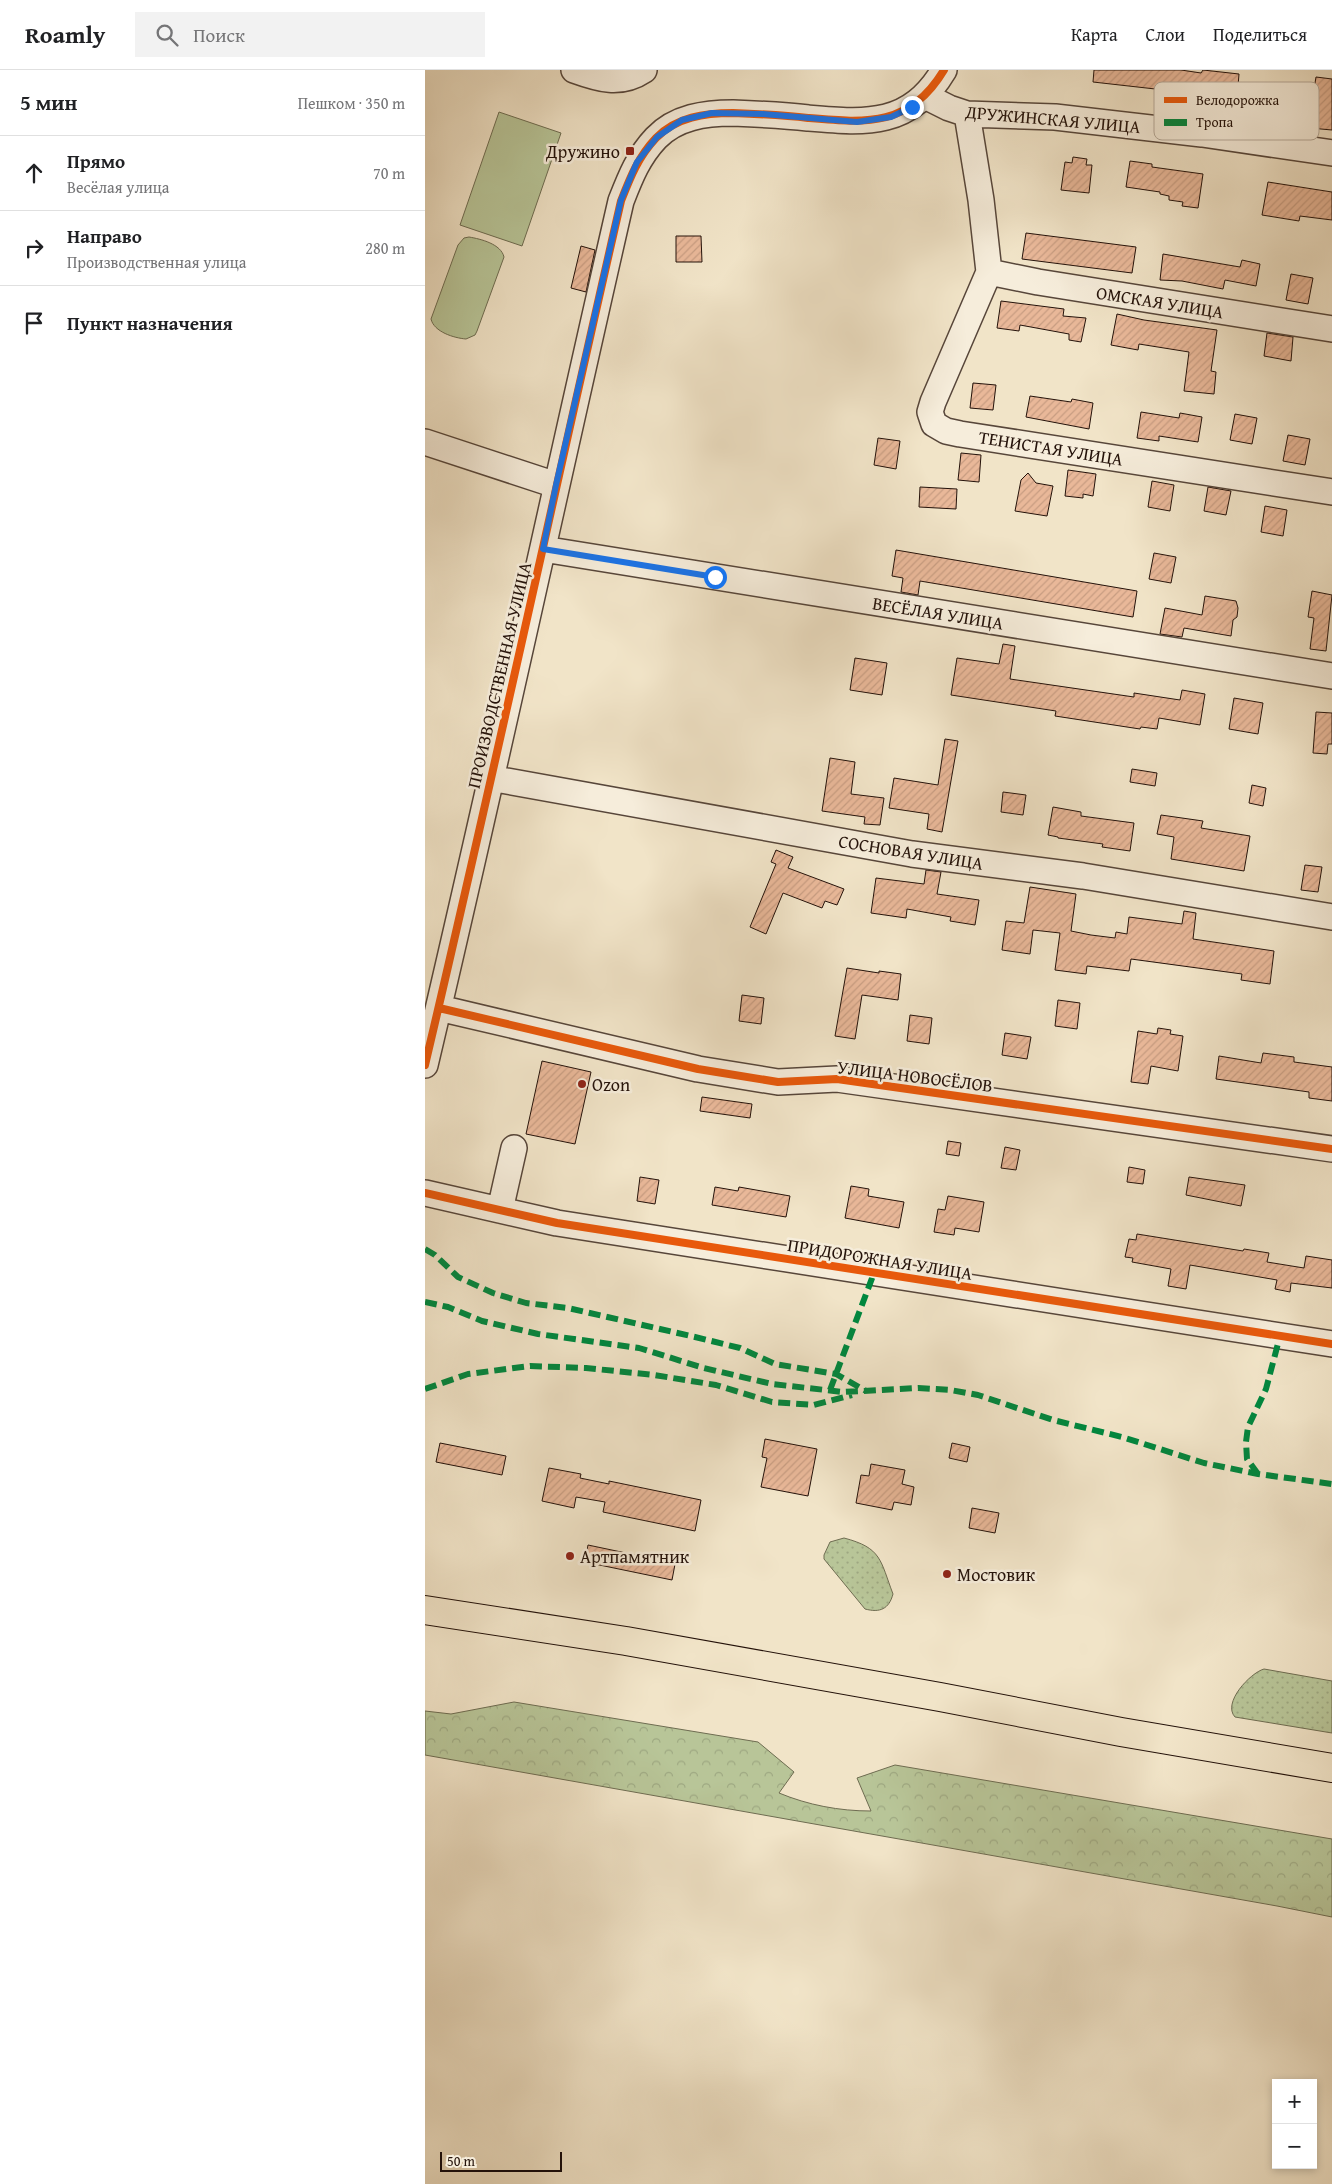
<!DOCTYPE html>
<html lang="ru">
<meta charset="utf-8">
<style>
:root{--surface:#fff;--page:#f2f2f2;--text:#202124;--muted:#757577;--line:#e0e0e0}
body{margin:0;font-family:"Gentium Book Plus",serif;background:var(--page);color:var(--text)}
.controls{position:absolute;right:15px;bottom:15px;display:grid;overflow:hidden;border-radius:0px;box-shadow:0 2px 8px #0003}
.controls button{width:45px;height:45px;display:grid;place-items:center;padding:0;border:0;border-bottom:1px solid var(--line);background:var(--surface);color:var(--text);font:25px sans-serif}
.scale{position:absolute;left:15px;bottom:12px;width:122px;box-sizing:border-box;padding-left:5px;border:2px solid #24120a;border-top:0;font-size:14px;line-height:18px;white-space:nowrap;color:#24120a;-webkit-text-stroke:4px #f6eddb;paint-order:stroke}
.stop{position:absolute;width:15px;height:15px;margin:-11px;border:4px solid #1a73e8;border-radius:50%;background:#fff}
.stop.end{background:#1a73e8;border-color:#fff;box-shadow:0 1px 5px #0008}
.list{margin:0;padding:0;list-style:none}
h2{display:flex;justify-content:space-between;align-items:center;height:65px;margin:0;padding:0 20px;font-size:21px}
h2 small{font-size:16px;font-weight:400;color:var(--muted)}
.list li{display:grid;grid-template-columns:32px 1fr auto;gap:15px;align-items:center;box-sizing:border-box;height:75px;padding:0 20px;border-top:1px solid var(--line)}
.list b{display:block;font-size:19px;white-space:nowrap}
.list p{margin:0;font-size:16px;white-space:nowrap;color:var(--muted)}
.list em{font-size:16px;font-style:normal;color:var(--muted)}
.icon{flex:none;width:28px;height:28px;fill:none;stroke:currentColor;stroke-width:2;stroke-linecap:round;stroke-linejoin:round}
.map{position:relative;flex:none;width:907px;height:2114px;overflow:hidden}
header{display:flex;align-items:center;gap:30px;box-sizing:border-box;height:70px;padding:0 25px;background:var(--surface);border-bottom:1px solid var(--line)}
header strong{font-size:24px}
nav{display:flex;gap:28px;margin-inline-start:auto;font-size:18px}
.search{width:350px;height:45px;background:var(--page);display:flex;align-items:center;gap:12px;box-sizing:border-box;padding:0 18px;border-radius:0px;color:var(--muted);font-size:19px}
main{display:flex}
aside{flex:1;background:var(--surface)}
.map>svg:first-child{display:block}
.grass{fill:url(#grass-dots);stroke:#6e6c51}
.forest{fill:url(#forest-crowns);stroke:#6e6c51}
.pitch{fill:#b8c598;stroke:#6e6c51}
.building{fill:url(#building-hatch);stroke:#24120a}
.lines{fill:none;stroke-linecap:round;stroke-linejoin:round}
.minor-casing{stroke:#57463a;stroke-width:28}
.major-casing{stroke:#24120a;stroke-width:30}
.minor{stroke:#f6eddb;stroke-width:25}
.major{stroke:#f1e4c8;stroke-width:28}
.quiet{stroke:#00873e;stroke-width:6;stroke-dasharray:12 6;stroke-linecap:butt}
.cycleway-casing{stroke:#f6eddb;stroke-width:11}
.cycleway{stroke:#e8590c;stroke-width:8}
.route{stroke:#1a73e8;stroke-width:6}
.poi-dot{fill:#8f2418;stroke:#f6eddb;stroke-width:2}
.labels{text-anchor:middle;dominant-baseline:central;stroke-width:5;stroke-linejoin:round;paint-order:stroke}
.street-label{font-size:18px;fill:#24120a;stroke:#f6eddb}
.poi-label{font-size:18px;fill:#24120a;stroke:#f6eddb;text-anchor:start}
.key{fill:#f6eddb;stroke:#b7ab9c;stroke-width:1}
.key-label{font-size:14px;fill:#24120a}
</style>
<header>
<strong>Roamly</strong>
<div class="search"><svg class="icon" aria-label="search" viewBox="0 0 24 24"><circle cx="10" cy="10" r="6"/><path d="M15 15l6 6"/></svg>Поиск</div>
<nav><a>Карта</a><a>Слои</a><a>Поделиться</a></nav>
</header>
<main>
<aside>
<h2>5 мин<small>Пешком · 350 m</small></h2>
<ul class="list">
<li><svg class="icon" aria-label="ahead" viewBox="0 0 24 24"><path d="M12 20V5M6 11l6-6 6 6"/></svg><div><b>Прямо</b><p>Весёлая улица</p></div><em>70 m</em></li>
<li><svg class="icon" aria-label="right" viewBox="0 0 24 24"><path d="M7 20v-9h11M14 6l5 5-5 5"/></svg><div><b>Направо</b><p>Производственная улица</p></div><em>280 m</em></li>
<li><svg class="icon" aria-label="arrive" viewBox="0 0 24 24"><path d="M6 21V4h12l-3 4 3 4H6"/></svg><div><b>Пункт назначения</b></div></li>
</ul>
</aside>
<div class="map">
<svg width="907" height="2114" viewBox="0 0 907 2114">
<defs>
<pattern id="grass-dots" width="8" height="8" patternUnits="userSpaceOnUse" patternTransform="scale(1.25)"><rect width="8" height="8" fill="#b8c598"/><path d="M2 2h.1M6 6h.1" fill="none" stroke="#9ea882" stroke-width="1.8" stroke-linecap="round"/></pattern>
<pattern id="forest-crowns" width="20" height="18" patternUnits="userSpaceOnUse" patternTransform="scale(1.25)"><rect width="20" height="18" fill="#b8c598"/><path d="M2 6a3 3 0 1 1 6 0M12 15a3 3 0 1 1 6 0" fill="none" stroke="#9ea882"/></pattern>
<pattern id="building-hatch" width="6" height="6" patternUnits="userSpaceOnUse" patternTransform="scale(1.25)"><rect width="6" height="6" fill="#e9b899"/><path d="M-1 1l2-2M0 6l6-6M5 7l2-2" fill="none" stroke="#c89d82"/></pattern>
</defs>
<rect width="100%" height="100%" fill="#f1e4c8"/>
<filter id="stains"><feTurbulence type="fractalNoise" baseFrequency=".004" numOctaves="4"/><feColorMatrix values="0 0 0 0 .2 0 0 0 0 .09 0 0 0 0 .02 0 0 0 .5 -.17"/></filter>
<radialGradient id="worn" r=".72"><stop offset=".6" stop-color="#630" stop-opacity="0"/><stop offset="1" stop-color="#630" stop-opacity=".3"/></radialGradient>
<path class="grass" d="M419,1468C457,1478 455,1490 468,1524C464,1539 455,1543 440,1539L399,1489V1485L405,1472Z
M839,1599L907,1611V1663L810,1647C797,1633 825,1603 839,1599Z"/>
<path class="forest" d="M89,1632L333,1672L369,1702L354,1723C383,1735 414,1741 446,1741L432,1708L470,1695L907,1769V1847L852,1836L0,1685V1641L26,1644Z"/>
<path class="pitch" d="M74,42L136,63L97,176L35,155Z
M44,167C56,169 76,174 79,187L52,261L50,265L41,269C29,268 9,262 6,249L33,175L39,168Z"/>
<path class="building" d="M669,0H756L776,3L778,0L814,4L812,29L769,25L766,41L754,40L757,22L668,12Z
M891,7L907,9V60L885,58L886,47L849,41L854,13L889,19Z
M648,87L662,89L661,95H667L664,123L636,120L640,92L647,93Z
M705,91L727,94V97L778,104L773,138L757,136L758,132L744,130V126L735,124V122L701,117Z
M843,112L907,122V150L875,146L874,151L837,145Z
M601,163L711,177L707,203L597,189Z
M251,166H276L277,192H251Z
M156,176L170,180L161,222L146,218Z
M738,184L815,197L817,190L835,194L831,216L800,210L798,219L757,211L735,210Z
M866,204L888,208L883,234L861,230Z
M576,231L639,239L638,246L661,248L656,272L644,270V264L595,255L594,261L572,258Z
M692,244L719,250L792,260L786,301L791,302L789,324L759,321L764,282L714,274L713,280L686,275Z
M842,263L868,267L866,291L839,286Z
M548,313L571,315L568,340L545,338Z
M605,326L646,332L647,329L668,333L664,359L601,347Z
M716,342L754,348L755,343L777,347L773,372L734,366V371L712,368Z
M810,344L832,348L827,374L805,370Z
M863,365L885,369L880,395L858,391Z
M453,368L475,371L471,399L449,395Z
M536,383L556,385L554,412L533,410Z
M643,400L671,404L668,426L658,424V428L640,426Z
M603,403L611,413L628,416L622,446L590,441L596,410Z
M727,411L749,415L745,441L723,437Z
M495,417L532,419L531,439L494,437Z
M783,417L806,421L801,445L779,441Z
M840,436L862,440L858,466L836,462Z
M471,480L712,521L708,547L495,511L493,525L476,522L478,508L467,506Z
M729,483L751,487L746,513L724,509Z
M887,521L907,525L901,581L885,579L889,548L883,547Z
M780,526L811,531L813,538L812,547L808,550L806,566L759,558L757,567L735,564L740,538L777,545Z
M578,574L590,576L585,609L709,627V623L755,630L757,620L780,624L775,655L734,648L732,659L716,657L715,659L630,646L631,641L526,625L532,588L574,594Z
M430,588L462,593L457,625L425,620Z
M809,628L838,633L833,664L804,659Z
M891,642L907,643V674H903L902,684L888,683Z
M520,669L533,671L517,762L502,759L504,744L464,738L469,708L513,715Z
M405,688L430,692L426,724L459,728L455,755L439,754L440,747L397,741Z
M707,699L732,703L730,716L705,712Z
M827,715L841,718L838,736L824,733Z
M578,722L601,725L598,745L576,742Z
M628,737L656,742V746L709,753L705,781L677,777L678,774L633,768V767L623,765Z
M736,745L778,751L776,758L825,766L819,801L746,789L749,767L732,764Z
M351,780L368,787L363,798L419,819L412,835L400,831L397,838L358,823L341,864L325,857L351,794L346,792Z
M880,795L897,797L893,822L876,820Z
M501,800L516,802L512,824L554,830L550,855L525,851L526,847L482,839L481,848L446,843L451,808L499,814Z
M605,817L651,824L646,861L666,865L690,868L691,862L702,864L704,847L757,854L759,841L771,843L768,869L849,881L845,914L816,910L817,904L706,889L704,901L662,896L661,904L630,900L635,863L608,860L605,884L577,880L581,851L599,853Z
M422,898L454,903V901L476,904L473,930L437,925L430,969L410,966Z
M317,925L339,928L336,954L314,951Z
M633,930L655,933L652,959L630,956Z
M485,945L507,948L504,974L482,971Z
M733,958L746,960L745,964L758,966L753,1001L726,996L723,1014L706,1012L713,961L732,964Z
M580,963L606,967L602,989L577,985Z
M838,983L869,987V992L907,997V1031L884,1028V1022L791,1009L794,986L836,993Z
M117,991L166,1002L150,1074L101,1064Z
M277,1027L327,1034L325,1048L275,1041Z
M523,1071L536,1073L534,1086L521,1084Z
M580,1077L595,1080L591,1100L576,1098Z
M704,1097L720,1100L718,1114L702,1112Z
M215,1107L234,1110L230,1134L212,1131Z
M764,1107L820,1115L816,1136L761,1125Z
M426,1116L444,1119L443,1126L479,1132L474,1158L420,1148Z
M290,1117L313,1121L314,1117L365,1126L361,1147L287,1135Z
M523,1126L559,1132L554,1162L530,1158L529,1165L509,1162L513,1139L520,1140Z
M712,1164L818,1181L819,1179L844,1183L842,1192L879,1198L881,1186L907,1190V1218L866,1213L865,1222L850,1219L852,1210L765,1195L761,1219L743,1216L746,1199L707,1192L708,1188L700,1187L704,1169L711,1170Z
M340,1369L392,1379L383,1426L336,1417L342,1388L337,1387Z
M15,1373L81,1386L77,1405L11,1392Z
M527,1373L545,1377L542,1392L524,1388Z
M446,1394L480,1400L477,1414L489,1417L486,1435L469,1432L467,1440L431,1433L436,1405L444,1406Z
M124,1398L156,1404L155,1408L184,1414V1411L276,1430L270,1461L178,1442L180,1432L151,1427L149,1438L117,1431Z
M547,1438L574,1443L570,1463L544,1458Z
M163,1475L220,1487L221,1483L251,1489L247,1510L160,1492Z"/>
<g class="lines">
<defs>
<path id="minor" d="M149,0C174,9 195,16 219,0
M500,26L524,38L542,44L630,47L777,64L907,83
M542,44L556,130L564,202L508,332L505,342L509,354L521,361L535,364L907,422
M564,202L613,212L907,259
M0,372L131,415
M118,479L907,606
M65,708L487,784L658,806L907,847
M14,938L273,999L353,1012L412,1009L907,1079
M0,995C68,708 130,419 196,131C205,108 213,87 231,68C251,47 280,43 308,43C333,44 358,45 383,48C442,53 485,57 519,0
M0,1123L132,1153L907,1274
M75,1140L89,1078"/>
<path id="major" d="M0,1540L201,1571L515,1627L696,1662L907,1698"/>
</defs>
<use href="#minor" class="minor-casing"/>
<use href="#major" class="major-casing"/>
<use href="#minor" class="minor"/>
<use href="#major" class="major"/>
<path class="quiet" d="M0,1179L10,1185L33,1207L68,1223L101,1233L143,1238L270,1267L315,1278L350,1294L411,1304L441,1321
M0,1232L23,1237L57,1251L113,1264L214,1278L279,1298L347,1314L418,1322L493,1318L525,1320L553,1325L628,1350L697,1367L779,1393L833,1404L907,1414
M0,1319L43,1304L105,1296L161,1298L229,1305L291,1315L347,1332L389,1335L427,1325
M405,1320L449,1203
M833,1404L822,1389L821,1372L823,1357L841,1319L855,1266"/>
<defs>
<path id="cycleway" d="M14,938L273,999L353,1012L412,1009L907,1079
M0,995C68,708 130,419 196,131C205,108 213,87 231,68C251,47 280,43 308,43C333,44 358,45 383,48C442,53 485,57 519,0
M0,1123L132,1153L907,1274"/>
</defs>
<use href="#cycleway" class="cycleway-casing"/>
<use href="#cycleway" class="cycleway"/>
</g>
<g class="lines">
<path class="route" d="M290,507L118,479L131,415L196,130L212,92L232,67L257,50L287,43L338,44L432,52L466,47L487,37"/>
</g>
<g class="poi-dot">
<rect x="200" y="76" width="10" height="10" rx="2.5"/>
<circle cx="157" cy="1014" r="5"/>
<circle cx="145" cy="1486" r="5"/>
<circle cx="522" cy="1504" r="5"/>
</g>
<g class="labels">
<g class="street-label">
<text transform="translate(628 49) rotate(5)">ДРУЖИНСКАЯ УЛИЦА</text>
<text transform="translate(735 232) rotate(9)">ОМСКАЯ УЛИЦА</text>
<text transform="translate(626 378) rotate(9)">ТЕНИСТАЯ УЛИЦА</text>
<text transform="translate(513 543) rotate(9)">ВЕСЁЛАЯ УЛИЦА</text>
<text transform="translate(74 605) rotate(-77)">ПРОИЗВОДСТВЕННАЯ УЛИЦА</text>
<text transform="translate(486 782) rotate(9)">СОСНОВАЯ УЛИЦА</text>
<text transform="translate(490 1006) rotate(7)">УЛИЦА НОВОСЁЛОВ</text>
<text transform="translate(455 1189) rotate(9)">ПРИДОРОЖНАЯ УЛИЦА</text>
</g>
<g class="poi-label">
<text x="195" y="81" text-anchor="end">Дружино</text>
<text x="167" y="1014">Ozon</text>
<text x="155" y="1486">Артпамятник</text>
<text x="532" y="1504">Мостовик</text>
</g>
</g>
<rect x="729" y="12" width="165" height="58" rx="8" class="key"/>
<rect x="739" y="27" width="23" height="6" fill="#e8590c"/>
<rect x="739" y="49" width="23" height="7" fill="#00873e"/>
<g class="key-label">
<text x="771" y="35">Велодорожка</text>
<text x="771" y="57">Тропа</text>
</g>
<rect width="100%" height="100%" filter="url(#stains)"/>
<rect width="100%" height="100%" fill="url(#worn)"/>
</svg>
<div class="controls">
<button>+</button>
<button>−</button>
</div>
<div class="scale">50 m</div>
<div class="stop" style="left:290px;top:507px"></div>
<div class="stop end" style="left:487px;top:37px"></div>
</div>
</main>
